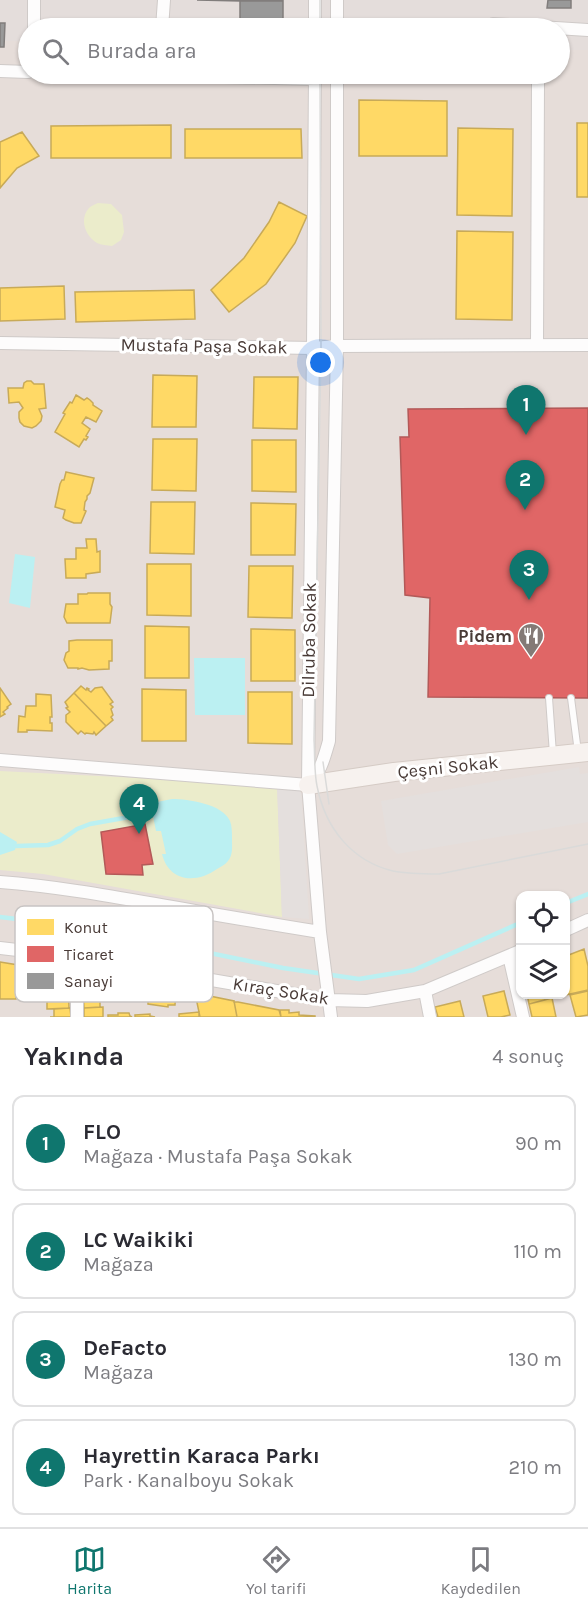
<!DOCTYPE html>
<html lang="tr">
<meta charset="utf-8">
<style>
:root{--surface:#fff;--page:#f7f7f7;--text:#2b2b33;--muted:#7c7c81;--line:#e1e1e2;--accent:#0f766e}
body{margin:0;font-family:Karla,sans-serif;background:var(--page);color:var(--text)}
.controls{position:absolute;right:18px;bottom:18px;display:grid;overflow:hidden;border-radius:12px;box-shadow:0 2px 4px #0004}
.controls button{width:54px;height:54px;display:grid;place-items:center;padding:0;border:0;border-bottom:2px solid var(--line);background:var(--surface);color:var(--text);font:30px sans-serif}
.you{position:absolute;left:321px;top:363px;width:21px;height:21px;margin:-15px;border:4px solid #fff;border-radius:50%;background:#1a73e8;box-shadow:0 0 0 9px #1a73e833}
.badge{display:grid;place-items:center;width:39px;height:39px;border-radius:50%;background:var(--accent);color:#fff;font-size:20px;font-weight:700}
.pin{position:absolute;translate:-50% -50px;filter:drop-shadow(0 2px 3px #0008)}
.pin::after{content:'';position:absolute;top:32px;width:21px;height:18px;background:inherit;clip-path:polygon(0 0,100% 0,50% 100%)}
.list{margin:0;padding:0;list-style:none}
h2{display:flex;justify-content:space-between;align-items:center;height:78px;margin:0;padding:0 24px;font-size:26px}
h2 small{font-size:20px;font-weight:400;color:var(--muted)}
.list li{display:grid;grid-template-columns:39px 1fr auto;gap:18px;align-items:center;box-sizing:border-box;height:96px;margin:0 12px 12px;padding:0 12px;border:2px solid var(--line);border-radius:12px}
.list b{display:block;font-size:22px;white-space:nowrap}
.list p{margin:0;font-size:20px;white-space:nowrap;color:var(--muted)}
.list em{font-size:20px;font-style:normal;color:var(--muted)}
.icon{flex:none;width:33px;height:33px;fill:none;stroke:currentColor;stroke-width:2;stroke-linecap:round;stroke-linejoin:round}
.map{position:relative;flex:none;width:588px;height:1017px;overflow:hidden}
.search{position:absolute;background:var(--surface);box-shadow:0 2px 4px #0004;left:18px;right:18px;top:18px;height:66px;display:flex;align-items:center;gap:15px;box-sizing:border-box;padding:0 21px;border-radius:33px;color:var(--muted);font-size:22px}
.sheet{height:510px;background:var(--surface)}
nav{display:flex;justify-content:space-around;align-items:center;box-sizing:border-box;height:84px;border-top:2px solid var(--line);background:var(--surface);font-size:16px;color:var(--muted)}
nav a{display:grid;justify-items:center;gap:3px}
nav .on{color:var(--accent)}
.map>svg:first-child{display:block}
.residential{fill:#e6ddd9;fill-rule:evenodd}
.industrial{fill:#e4dddb}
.green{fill:#ebeccb}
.parking{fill:#e4dfdd}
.water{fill:#bbf0f2}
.homes{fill:#ffd966;stroke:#c8aa58;stroke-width:1.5}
.shops{fill:#e06666;stroke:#b35958;stroke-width:1.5}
.industry{fill:#999;stroke:#817d7c;stroke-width:1.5}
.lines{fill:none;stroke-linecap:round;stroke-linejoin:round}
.stream{stroke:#bbf0f2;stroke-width:4.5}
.lane-casing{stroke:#cfcac8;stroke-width:8}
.street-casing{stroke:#cfcac8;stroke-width:14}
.secondary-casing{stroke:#d5cbc5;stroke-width:20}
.lane{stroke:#fdfcfc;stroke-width:6}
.street{stroke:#fdfcfc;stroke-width:12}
.secondary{stroke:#f7f2ef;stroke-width:18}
.tram{stroke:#dadad9;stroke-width:1.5}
.labels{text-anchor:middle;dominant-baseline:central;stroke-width:6;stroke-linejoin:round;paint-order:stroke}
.street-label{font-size:18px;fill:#493b37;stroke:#fff}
.poi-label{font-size:18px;font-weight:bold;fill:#493b37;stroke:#fff;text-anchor:end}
.key{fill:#fff;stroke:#c8c4c3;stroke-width:1.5}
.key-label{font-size:16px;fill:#493b37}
</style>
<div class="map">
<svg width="588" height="1017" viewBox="0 0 588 1017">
<rect width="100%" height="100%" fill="#f2eeec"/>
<path class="residential" d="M0,41H28V74H560V50H588V1017H0ZM520,896H566V994H520Z"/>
<path class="industrial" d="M0,0H588V50H560V28H28V41H0Z"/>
<path class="green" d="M98,203L111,204L122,215L124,232L121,240L112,246C107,245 101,245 97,243C85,236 79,219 89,208C91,206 95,204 98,203Z
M0,771L277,785L282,917L43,874L0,870Z"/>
<path class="parking" d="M579,767L580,774L588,773V822L397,854L388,845L381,801Z
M277,785L301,788L309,919L282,917Z"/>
<path class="water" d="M15,554L35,557L30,608L9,603Z
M194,658H245V715H195Z
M172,799C188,799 223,804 230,821C232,826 232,833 232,839C232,847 233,855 228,861C225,865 220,867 217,869C196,884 169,882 162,854H166L161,831H156L151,806L157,802Z
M0,832L17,842L15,850L0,855Z"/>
<path class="homes" d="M359,100L447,101V156H359Z
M577,123H588V197H577Z
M171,125V158H51V126Z
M458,128L513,129L512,216L457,215Z
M185,129H301L302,158H185Z
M22,132L39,156L17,168L0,188V142Z
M279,202L307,216L295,243L266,284L229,312L211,290L244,258L269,222Z
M457,231L513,232L512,320L456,319Z
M64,286L65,319L0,321V288Z
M194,290L195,319L76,322L75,292Z
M153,375L197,376L196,427H152Z
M254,377H298L297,429L253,428Z
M27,381H31L34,384H44L46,408L39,409L42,416L41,421L36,426L32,428L24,426L20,422L19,418V412L23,408L19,402L9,403L8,388H23L24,383Z
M76,395L84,400L87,398L90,400L93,403V405L102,411L96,422L86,417L82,423L90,429L86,436L88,437L86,440L84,439L79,447L55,432L65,414L63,413L70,402L72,403Z
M153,439H197L196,491L152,490Z
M252,440H296V492L252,491Z
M66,472L94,478L90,493L87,496V499L85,502L84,510L86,511L81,523H74L66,520L63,518L65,510L55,507L60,484L62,480H64Z
M151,502H195L194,554L150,553Z
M251,503L296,504L295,555H251Z
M86,539H96L97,552L100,551V572L86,574V578H66L65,559H76V548H87Z
M147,564H191V616L147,615Z
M249,566H293L292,618L248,617Z
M88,593H110V604L112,607L110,623H67L64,617L66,604H78V594H87Z
M145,626L189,627V678H145Z
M251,629L295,630V681H251Z
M77,640H112V661H109V669L89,670L82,668L78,669V668H68L64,660L66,653L69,651V641Z
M81,686L86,690L87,688L89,689L88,690L91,692L95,688L102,687L113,702L110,704L113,707L111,709L113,715L111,717L113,720L106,726L74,693Z
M0,688L11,704L7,707L8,708L3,712L5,714L0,717Z
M142,689L186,690V741H142Z
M248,692H292V744L248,743Z
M74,693L106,726L96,735L94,732L93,734L86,733L85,734L81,731L78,734L66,722V715L70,712L66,708L68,707L65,702Z
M36,694L51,695L52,717H50V723H52V731L27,730V732H18L19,716L25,717L26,706H36Z
M584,949L588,966V990L561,996V994H566V956Z
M0,962L18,965L16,999H0Z
M42,967L43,969L59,971V973H68L69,1008L47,1009V998H42Z
M82,974L104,977L105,1001L100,1000V1007L84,1008Z
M148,983L176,989L175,1005H168V1007L148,1004Z
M504,991L510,1015L501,1017H488L483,996Z
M588,991V1015L576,1017L570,995Z
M195,993L234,1001L237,1017H200Z
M527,994H544L545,1000L529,1004Z
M552,998L556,1017H532L529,1004Z
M234,1001V1002H238L279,1010L281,1017H237Z
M460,1001L464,1017H438L435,1007Z
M103,1007V1017H84V1008Z
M70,1008L71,1017H50H54V1009Z
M280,1010H289V1013L299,1012V1015L315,1016V1017H281Z
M199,1012V1017H179V1014Z
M118,1013H129L130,1016L132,1017H108V1015H118Z
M150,1014V1016L155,1017H135V1015Z"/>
<path class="shops" d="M588,408V698L428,697L430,598L405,595L400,437H409L408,409Z
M145,824L153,864L142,865L143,875L106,874L101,832Z"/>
<path class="industry" d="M197,0H240V1Z
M240,0H283V1H240Z
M548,0H571V8H547Z
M240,1H283V25H240Z
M0,23H5L4,47H0Z
M240,25H283V28H240Z"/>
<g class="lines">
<path class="stream" d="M16,846L48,845L60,841L77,829L90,824L152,813
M566,903L588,894
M0,917L83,927L283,968L359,979L414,970L520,923"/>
<defs>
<path id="lane" d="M549,698L553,754
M571,698L578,752"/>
<path id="street" d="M34,0V28
M493,24L588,30
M162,28L164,0
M315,28V0
M337,28V0
M0,71L28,72
M95,74L315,79
M315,74L313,348L308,784L320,932L331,1017
M0,343L313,348L337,346L588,345
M537,345L538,81
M0,760L308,785
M308,784C321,772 324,758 329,741L337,346V74
M0,882C52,886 104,895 155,904C210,914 265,923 320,932
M566,930L588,920
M0,948L77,957L329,1000L367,1001L425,991L520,951
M509,956L523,1017
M77,957V1017
M425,991L430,1017"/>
<path id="secondary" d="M308,785L394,772L588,752"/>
</defs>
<use href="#lane" class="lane-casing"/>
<use href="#street" class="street-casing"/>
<use href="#secondary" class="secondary-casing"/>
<use href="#lane" class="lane"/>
<use href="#street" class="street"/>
<use href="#secondary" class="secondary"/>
<path class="tram" d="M320,0V28
M320,74L321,347L314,740C315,755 314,771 317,786C325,827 351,861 393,871C408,874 424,874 439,874L588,844
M323,762L329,804"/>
</g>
<defs>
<symbol id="restaurant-pin" viewBox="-11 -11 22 30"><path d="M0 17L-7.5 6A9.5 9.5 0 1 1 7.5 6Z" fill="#847a76" stroke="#fff"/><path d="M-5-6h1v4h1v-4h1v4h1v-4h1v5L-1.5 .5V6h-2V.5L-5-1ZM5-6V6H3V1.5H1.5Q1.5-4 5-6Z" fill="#fff"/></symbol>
</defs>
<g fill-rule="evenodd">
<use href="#restaurant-pin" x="516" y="621" width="30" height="40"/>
</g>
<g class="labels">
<g class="street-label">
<text transform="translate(204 346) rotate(1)">Mustafa Paşa Sokak</text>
<text transform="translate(309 640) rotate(-89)">Dilruba Sokak</text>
<text transform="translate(448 767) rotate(-6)">Çeşni Sokak</text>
<text transform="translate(281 991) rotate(9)">Kıraç Sokak</text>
</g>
<g class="poi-label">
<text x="512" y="636">Pidem</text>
</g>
</g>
<rect x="15" y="906" width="198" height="96" rx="9" class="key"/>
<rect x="27" y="919" width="27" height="16" fill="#ffd966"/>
<rect x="27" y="946" width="27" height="16" fill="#e06666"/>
<rect x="27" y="973" width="27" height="16" fill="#999"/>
<g class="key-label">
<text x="64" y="933">Konut</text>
<text x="64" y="960">Ticaret</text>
<text x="64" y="987">Sanayi</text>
</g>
</svg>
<div class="controls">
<button><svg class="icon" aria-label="locate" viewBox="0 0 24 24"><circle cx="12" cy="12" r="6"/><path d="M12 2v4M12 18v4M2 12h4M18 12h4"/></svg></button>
<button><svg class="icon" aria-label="layers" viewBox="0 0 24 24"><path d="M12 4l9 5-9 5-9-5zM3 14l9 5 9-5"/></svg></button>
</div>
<div class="you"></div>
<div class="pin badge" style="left:526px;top:435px">1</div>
<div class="pin badge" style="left:525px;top:510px">2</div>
<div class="pin badge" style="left:529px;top:600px">3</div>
<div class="pin badge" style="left:139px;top:834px">4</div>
<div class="search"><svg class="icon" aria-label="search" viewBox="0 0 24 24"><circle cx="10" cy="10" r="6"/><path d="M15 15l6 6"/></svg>Burada ara</div>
</div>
<section class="sheet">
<h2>Yakında<small>4 sonuç</small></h2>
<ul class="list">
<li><span class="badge">1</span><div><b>FLO</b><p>Mağaza · Mustafa Paşa Sokak</p></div><em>90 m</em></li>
<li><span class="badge">2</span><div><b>LC Waikiki</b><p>Mağaza</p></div><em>110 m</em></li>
<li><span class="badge">3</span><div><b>DeFacto</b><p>Mağaza</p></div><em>130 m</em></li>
<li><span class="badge">4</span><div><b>Hayrettin Karaca Parkı</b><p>Park · Kanalboyu Sokak</p></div><em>210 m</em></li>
</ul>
</section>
<nav>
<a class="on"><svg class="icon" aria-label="map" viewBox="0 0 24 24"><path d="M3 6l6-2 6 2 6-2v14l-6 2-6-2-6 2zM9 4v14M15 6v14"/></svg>Harita</a>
<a><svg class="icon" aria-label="directions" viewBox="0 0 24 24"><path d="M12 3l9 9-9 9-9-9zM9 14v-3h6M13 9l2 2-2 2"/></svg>Yol tarifi</a>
<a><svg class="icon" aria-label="saved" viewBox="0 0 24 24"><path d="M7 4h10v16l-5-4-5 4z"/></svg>Kaydedilen</a>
</nav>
